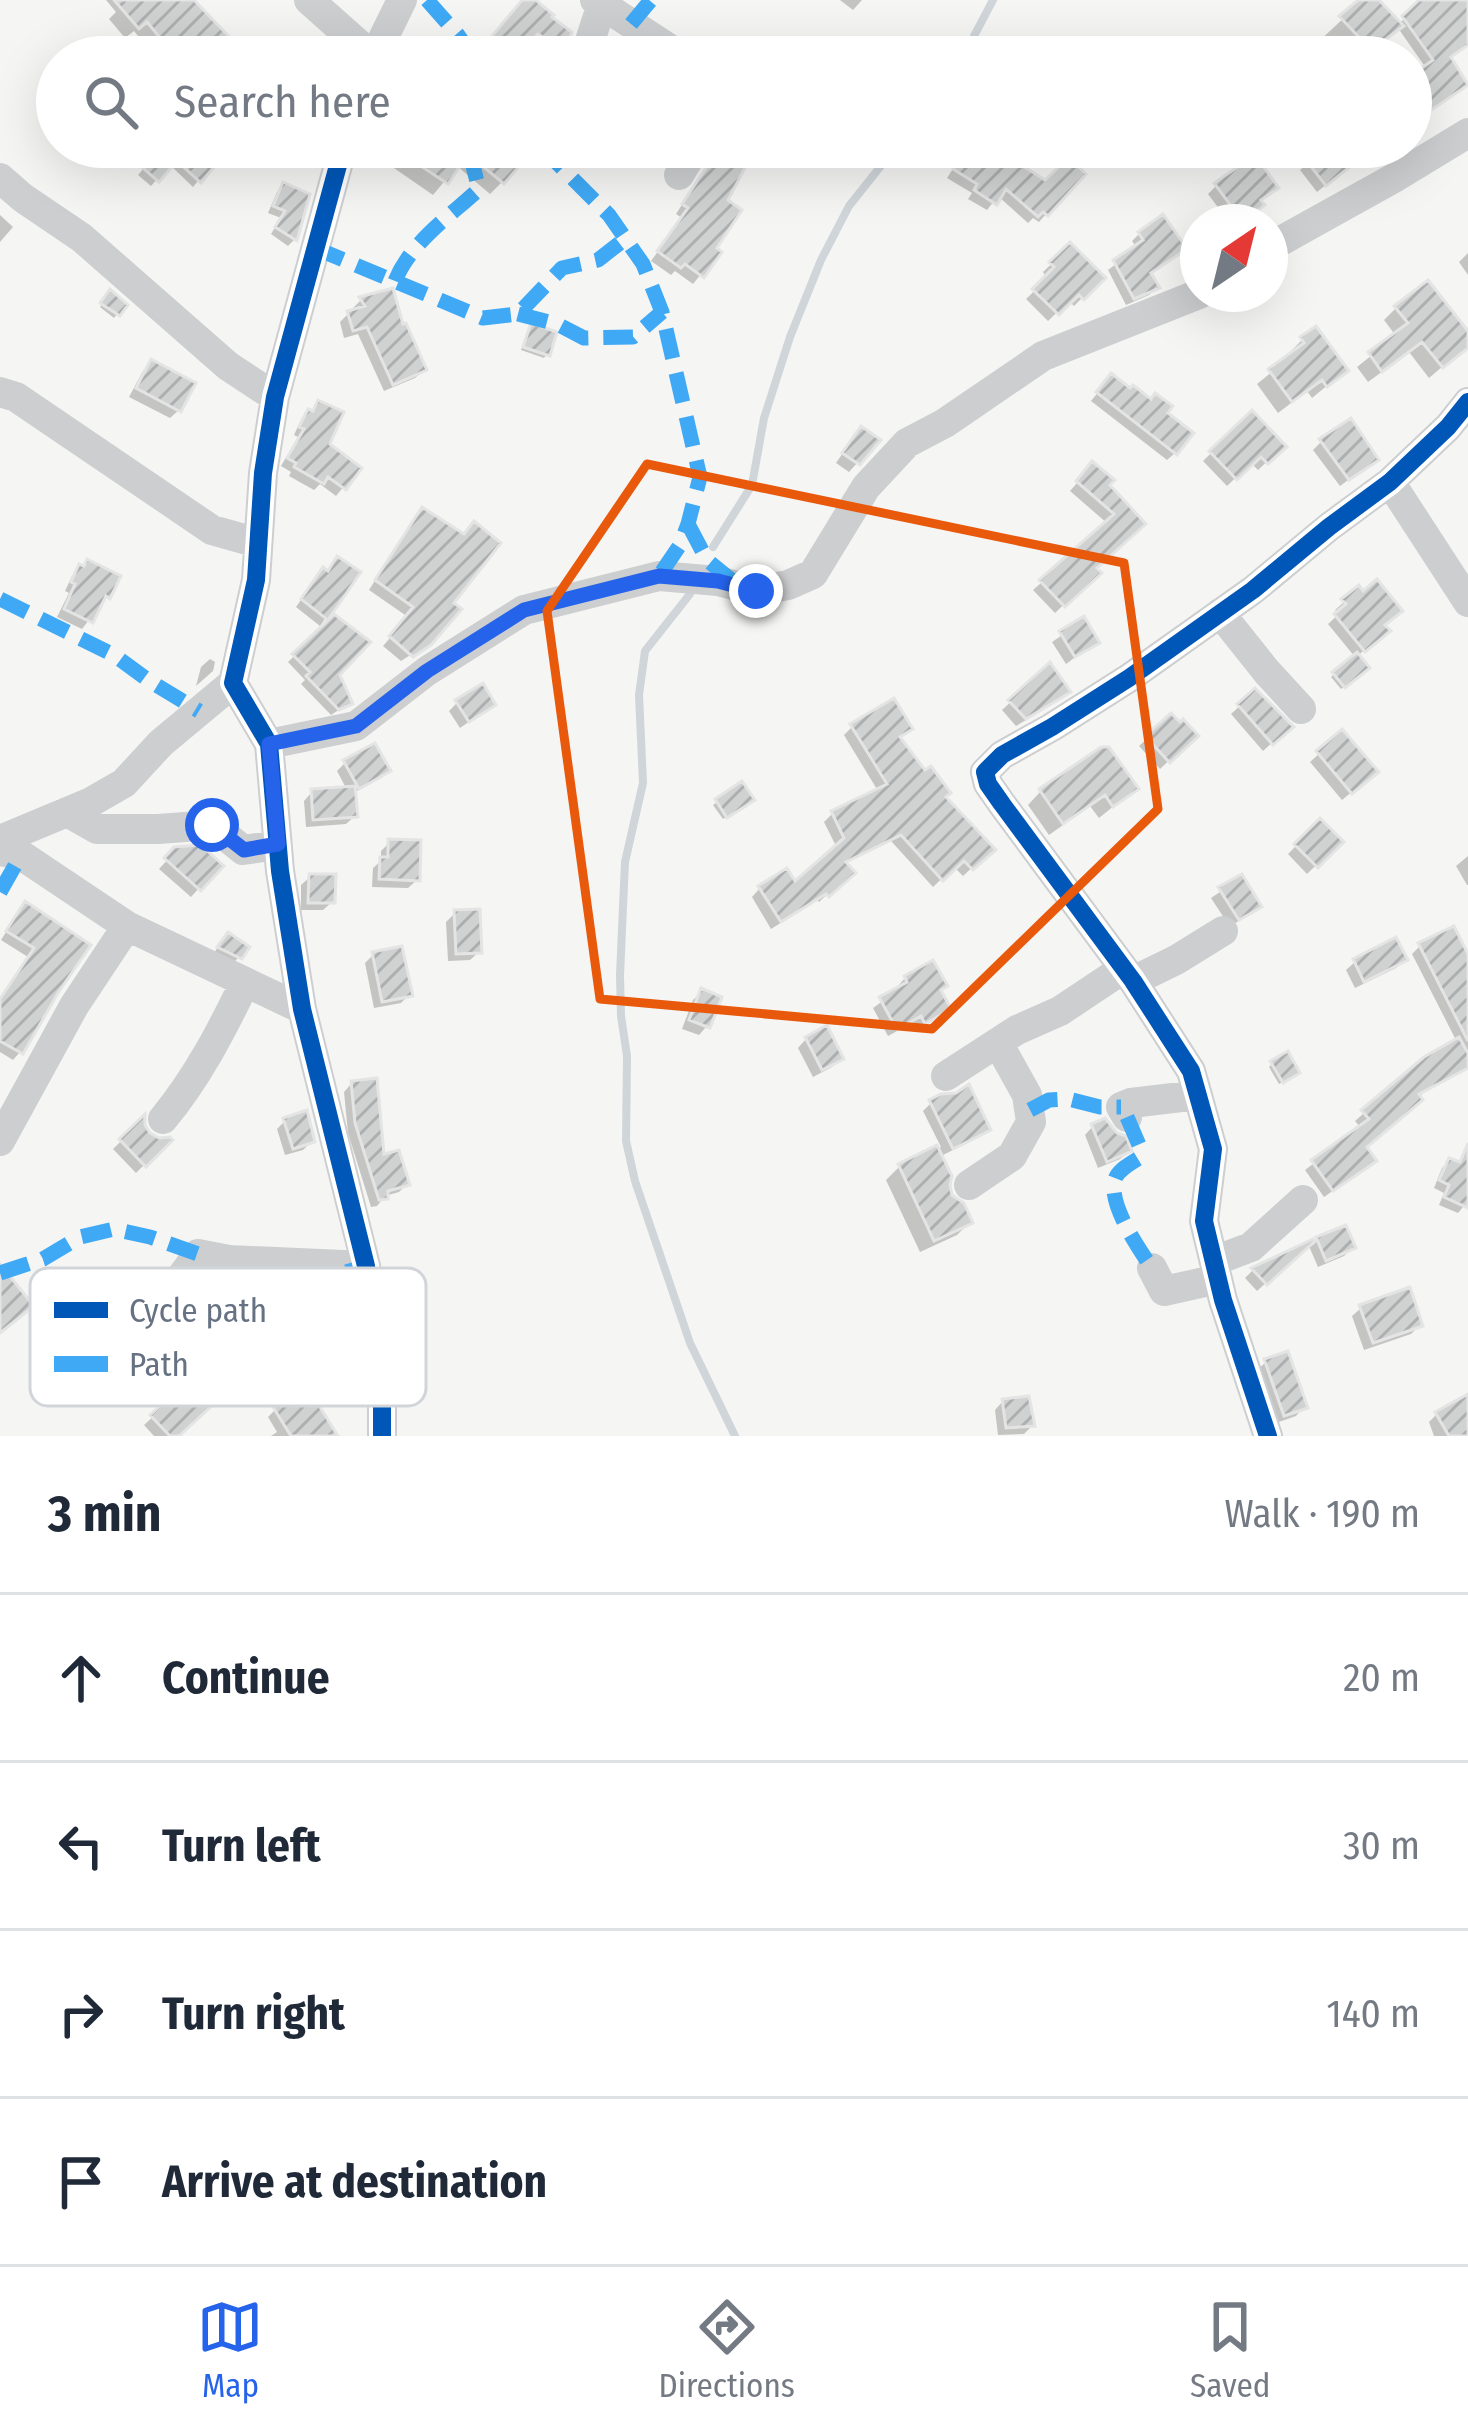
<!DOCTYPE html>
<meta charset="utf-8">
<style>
:root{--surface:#fff;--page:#f2f2f3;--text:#1f2937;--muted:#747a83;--line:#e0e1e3;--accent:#2563eb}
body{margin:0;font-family:"Fira Sans Condensed",sans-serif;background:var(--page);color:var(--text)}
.compass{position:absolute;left:1180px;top:204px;width:108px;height:108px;border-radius:50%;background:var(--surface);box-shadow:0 12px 48px #0002;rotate:35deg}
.stop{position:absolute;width:36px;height:36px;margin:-27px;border:9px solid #2563eb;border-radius:50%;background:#fff}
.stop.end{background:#2563eb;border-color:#fff;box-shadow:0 3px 12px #0008}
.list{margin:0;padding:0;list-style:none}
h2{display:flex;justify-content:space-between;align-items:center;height:156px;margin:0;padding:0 48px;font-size:51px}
h2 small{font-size:39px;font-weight:400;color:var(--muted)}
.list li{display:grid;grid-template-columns:78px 1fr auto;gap:36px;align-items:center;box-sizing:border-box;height:168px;padding:0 48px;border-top:3px solid var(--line)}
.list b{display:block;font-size:45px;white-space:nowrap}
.list em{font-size:39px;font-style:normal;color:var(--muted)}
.icon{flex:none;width:66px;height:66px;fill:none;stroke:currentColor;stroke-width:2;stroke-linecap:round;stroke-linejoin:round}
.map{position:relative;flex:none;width:1468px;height:1436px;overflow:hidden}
.search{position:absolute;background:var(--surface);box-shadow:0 12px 48px #0002;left:36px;right:36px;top:36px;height:132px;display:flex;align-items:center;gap:30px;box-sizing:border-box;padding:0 42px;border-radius:66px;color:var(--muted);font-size:45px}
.sheet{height:828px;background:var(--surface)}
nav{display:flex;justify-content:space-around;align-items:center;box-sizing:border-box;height:168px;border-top:3px solid var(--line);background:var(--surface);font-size:33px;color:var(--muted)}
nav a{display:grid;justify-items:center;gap:6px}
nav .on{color:var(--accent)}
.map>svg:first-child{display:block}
.shadow{fill:#0003}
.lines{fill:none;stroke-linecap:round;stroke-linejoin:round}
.stream{stroke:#cfd5d9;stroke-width:8}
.building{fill:url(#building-hatch);stroke:#e4e4e4;stroke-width:3}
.minor{stroke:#cdcecf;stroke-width:30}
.quiet{stroke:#3fa9f5;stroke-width:15;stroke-dasharray:30 15;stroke-linecap:butt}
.cycleway-casing{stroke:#fff;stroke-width:26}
.cycleway{stroke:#0057b8;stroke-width:18}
.route{stroke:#2563eb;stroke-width:15}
.marked{fill:none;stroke:#e8590c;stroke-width:9;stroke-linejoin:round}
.key{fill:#fff;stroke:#d1d5da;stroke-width:3}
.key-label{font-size:33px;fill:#667283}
</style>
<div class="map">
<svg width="1468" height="1436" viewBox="0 0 1468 1436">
<defs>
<pattern id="building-hatch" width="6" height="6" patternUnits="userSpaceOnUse" patternTransform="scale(3)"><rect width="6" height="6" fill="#d0d1d1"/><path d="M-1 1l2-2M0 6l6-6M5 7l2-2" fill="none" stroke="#adaeaf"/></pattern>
</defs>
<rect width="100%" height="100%" fill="#f5f5f4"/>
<path class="shadow" d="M106,0H191L238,57H155L134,31L125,38L109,19L116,12Z
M525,0H531L569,33L562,57H500L486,45Z
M840,0H862L853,10Z
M1363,0H1375L1399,24L1423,0H1445L1468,24V44L1448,59L1411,123V79L1426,68L1398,28L1367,57H1326L1315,45Z
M162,147H226L193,187L170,165L151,186L138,175Z
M250,147H287L268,167L248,149Z
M404,147H497L502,182L490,194L457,166L433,195L391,166Z
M715,147H749L724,201L712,249L718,253L693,284L675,271L671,275L651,261L682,218L676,214L705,169Z
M967,147H987L1045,183L1082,174L1039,222L1033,218L1028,223L998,196L987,210L968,199L972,193L947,178Z
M1327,147H1404L1378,165L1367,152L1317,192L1300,170Z
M284,186L306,196L295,239L288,246L271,234L281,218L268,213L277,192Z
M1216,186L1258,201L1253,213L1241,222H1229L1208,194Z
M0,215L13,227L0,242Z
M1162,218L1149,274L1156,288L1149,295L1126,305L1108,270L1137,248L1132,241L1139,234Z
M1070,246L1102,278L1074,306L1069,301L1048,321L1026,299L1047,279L1043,272Z
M1468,253V275L1459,262Z
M391,292L401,328L424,370L415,378L384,391L358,334L344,338L340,322L348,314L355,312L353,308L361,300Z
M111,293L124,305L114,318L100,307Z
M1396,308L1468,335V345L1429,378L1409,352L1368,382L1357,367L1396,336L1384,320Z
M531,326L547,354L544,358L521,350Z
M1302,340L1345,371L1312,398L1307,391L1278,413L1257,384L1291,356L1289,353Z
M151,363L179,410L170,418L129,397L143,371Z
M1104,385L1163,413L1175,453L1167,460L1091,401Z
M318,404L326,445L358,469L336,496L320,484L314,490L289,476L291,472L281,466L298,437L294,435L301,420Z
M1251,414L1283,447L1258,470L1251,463L1227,486L1203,461Z
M853,438L877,441L849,472L836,463Z
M1321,442L1375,460L1340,486L1313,450Z
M1093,465L1106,485L1142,524L1093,569L1097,573L1055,613L1033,590L1108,524L1070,491Z
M422,511L450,603L429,643L401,661L383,646L408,617L369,590L414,519Z
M80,568L107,597L82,629L57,617L69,593L65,591L72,576Z
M357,572L320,626L296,607L316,578Z
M1358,590L1382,626L1379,639L1357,656L1366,668L1341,689L1331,677L1355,657L1328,624L1339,614L1335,610Z
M334,618L337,674L349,703L331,715L301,684L305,680L288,662Z
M1083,621L1096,642L1066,664L1052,642Z
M210,659L215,662L213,671L196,686L201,667Z
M1049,667L1067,692L1059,700L1016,726L1002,710Z
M1255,692L1289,727L1263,751L1231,714Z
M457,703L493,705L460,728L449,711Z
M1170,717L1195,736L1160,769L1139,746Z
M852,727L909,729L897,739L942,797L991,850L963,876L954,867L933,887L891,841L844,864L852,872L819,902L817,900L771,929L752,897L760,888L795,886L837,848L824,822L832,814L878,791L844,735Z
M1342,733L1366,780L1342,800L1310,762Z
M345,763L387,771L379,779L353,793L355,816L346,824L306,827L304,801L312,792L347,790L337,771Z
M741,785L748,803L723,819L713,805Z
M1135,789L1099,818L1090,806L1049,835L1028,805L1041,791Z
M1320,822L1340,842L1307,874L1288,854Z
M389,843L417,880L408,888L372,887L373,868L381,861V851Z
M172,855L219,866L191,897L159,869Z
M1468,856V885H1467L1456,866Z
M310,877L332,902L323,910H301V885Z
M1241,878L1258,907L1230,927L1211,898Z
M18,913L87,946L20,1052L13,1060L0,1052V999L28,957L1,940Z
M455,913L479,952L470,960L448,961L446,922Z
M220,944L239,957L231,965L212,956Z
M1420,946L1468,960V1053L1465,1054L1468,1066L1417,1097L1364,1148V1169L1324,1197L1305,1170L1361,1128L1355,1121L1426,1059L1457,1042L1412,954Z
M373,955L409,995L401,1003L374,1008L365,963Z
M1404,960L1396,968L1355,988L1346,970L1355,962Z
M905,978L938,992L948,1009L939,1017L916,1030L912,1023L888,1036L873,1008L898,990L897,987Z
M702,992L707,1026L699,1035L682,1029L693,1000Z
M806,1039L840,1058L832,1067L813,1077L798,1048Z
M1272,1064L1293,1076L1279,1084L1269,1067Z
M352,1083L382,1158L407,1184L399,1192L385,1196L377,1206L371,1207L348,1133L344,1092Z
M931,1103L988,1129L979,1137L939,1157L950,1197L970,1222L957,1235L920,1252L886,1180L900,1166L941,1147L923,1111Z
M142,1121L148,1136L169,1140L136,1173L113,1149Z
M285,1121L312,1141L303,1150L285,1155L277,1129Z
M1093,1126L1129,1151L1120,1159L1098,1168L1085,1135Z
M1450,1161L1468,1168V1201L1458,1213L1439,1205L1444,1193L1434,1188L1442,1168Z
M1318,1240L1352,1248L1344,1256L1318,1267L1308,1244L1313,1245Z
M1307,1245L1257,1291L1245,1278L1253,1270Z
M1361,1308L1420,1325L1411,1334L1364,1350L1352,1316Z
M1266,1362L1304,1407L1296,1416L1276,1423L1257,1370Z
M202,1372L176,1436H154L144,1425Z
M1003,1401L1032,1426L1024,1434L998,1435L995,1410Z
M275,1410L331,1436H271L277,1432L268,1417Z
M1468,1413V1436H1434L1429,1422L1437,1414Z"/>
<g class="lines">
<path class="stream" d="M963,57L993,0
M713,547L752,485L764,418L790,337L821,260L849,206L896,147
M690,594L645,651L639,695L643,783L625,862L620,975L621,1016L627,1056L626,1141L635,1181L690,1343L735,1436"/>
</g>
<path class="building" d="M114,0H194L238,46L235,49L242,57H176L147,22L139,29Z
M522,0H536L554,15L552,17L572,32L565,53L538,34L516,57L492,36Z
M1358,0H1379L1404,26L1371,50L1339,16Z
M1419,0H1468V45L1451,57L1468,85L1411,124V75L1433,60L1402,16Z
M159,147H230L201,183L177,161L159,182L142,167Z
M392,147H502L521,164L504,184L468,154L448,184Z
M716,147H756L728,200L742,210L717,248L722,252L704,278L685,264L681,268L657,251L688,208L682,204L713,157Z
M967,147H993L1045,180L1069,157L1086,174L1048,216L1043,212L1038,217L1006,189L997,205L974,190L977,184L953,169Z
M1322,147H1375L1326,186L1306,160Z
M1255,155L1279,188L1261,200L1265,205L1243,222L1214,183Z
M283,182L310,194L297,241L275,227L285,211L273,206Z
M1163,214L1187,249L1151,273L1160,288L1134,299L1113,260L1143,240L1138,232Z
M1070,242L1106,278L1084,300L1079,295L1059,315L1032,289L1054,267L1049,262Z
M1428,280L1468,331V348L1443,368L1422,342L1382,372L1368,352L1408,323L1394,306Z
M393,288L403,324L406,323L427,370L393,385L367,327L353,331L347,311L365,306L359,297Z
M110,289L128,305L120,316L100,303Z
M531,323L557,332L550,356L523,347Z
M1316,326L1349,371L1327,387L1322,380L1292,402L1268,369L1304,343L1300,337Z
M151,359L196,383L181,412L136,388Z
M1111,373L1130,388L1133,385L1151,399L1155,393L1173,406L1168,413L1194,433L1177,455L1096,392Z
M318,400L344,412L330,444L362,468L346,490L328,477L324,484L294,467L296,463L287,458L304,429L299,427L308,409L313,411Z
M1252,410L1287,447L1268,464L1261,457L1237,480L1209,451Z
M1351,418L1379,460L1349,480L1319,439Z
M861,426L881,440L860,465L842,453Z
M1092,461L1115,480L1110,485L1146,524L1097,568L1102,573L1065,607L1039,580L1114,514L1076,481Z
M422,507L464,534L474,521L501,543L454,603L462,609L431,645L413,657L389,636L413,607L375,580Z
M337,556L361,572L328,620L334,614L371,642L340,675L353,704L339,710L306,676L310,672L292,654L328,620L301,599L323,567L328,571Z
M87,559L121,576L110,599L106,596L93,623L64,609L75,584L71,582L79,564L84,566Z
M1377,579L1403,611L1385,625L1391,631L1365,652L1334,614L1346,604L1341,599L1359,585L1363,591Z
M1084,616L1100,643L1075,657L1059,631Z
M1357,652L1370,668L1345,688L1332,672Z
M1050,662L1071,692L1026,719L1008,700Z
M483,683L496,705L469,722L455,700Z
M1255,688L1294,727L1273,745L1237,704Z
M894,698L913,729L900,737L925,770L931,766L951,793L946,797L996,850L973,870L964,861L943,881L901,835L846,862L856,873L829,897L826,894L781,922L758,886L787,868L795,881L844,838L831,811L887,784L850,724Z
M1171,713L1180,722L1183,719L1199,736L1170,763L1145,736Z
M1342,729L1379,772L1352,794L1316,751Z
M375,743L391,771L359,789L343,760Z
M1101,747H1109L1139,789L1113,807L1105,795L1063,824L1039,789Z
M742,781L755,800L727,818L715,799Z
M355,786L358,817L313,820L311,789Z
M1320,818L1344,842L1318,868L1294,844Z
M388,839L421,840L420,881L379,879L380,857H388Z
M201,845L224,866L201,891L164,858L174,847Z
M309,874H336L335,903H308Z
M1242,874L1262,907L1239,920L1218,887Z
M25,901L91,945L58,993L23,1054L0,1041V999L34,948L6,931Z
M480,909L482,953L456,954L454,910Z
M1454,926L1468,954V1041L1418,943Z
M228,932L250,947L242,959L217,947Z
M1396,937L1408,960L1364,982L1353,959Z
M402,946L413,996L382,1002L372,952Z
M933,960L948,986L941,990L951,1009L925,1024L921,1016L897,1030L879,997L907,982L904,976Z
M701,988L722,997L710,1028L689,1020Z
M827,1025L844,1059L822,1070L805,1037Z
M1459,1037L1468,1053V1068L1419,1094L1423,1100L1367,1147L1377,1161L1333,1191L1311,1160L1369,1119L1361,1110L1424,1057Z
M1288,1051L1300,1073L1283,1083L1270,1061Z
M377,1078L384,1154L399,1150L410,1185L388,1191V1199L379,1200L355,1123L351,1081Z
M969,1084L991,1130L953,1149L929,1100L941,1094L956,1093Z
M307,1110L315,1142L293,1149L283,1118Z
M145,1114V1125L150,1133L159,1138L170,1137L173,1140L146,1167L119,1139Z
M1105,1118L1117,1133L1126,1136L1132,1151L1107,1162L1091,1124Z
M1468,1143V1208L1444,1197L1449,1185L1439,1180L1449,1158L1460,1162Z
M937,1145L952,1176L950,1185L952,1195L964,1203L973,1223L934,1241L898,1164Z
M1346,1225L1356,1248L1326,1261L1316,1237Z
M1313,1239L1315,1241L1267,1285L1251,1268Z
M0,1264L34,1306L0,1333Z
M1410,1287L1423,1326L1373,1343L1359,1305Z
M1288,1351L1308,1408L1284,1416L1264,1359Z
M202,1368L226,1393L179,1436H170L150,1415Z
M307,1386L338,1436H291L273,1407Z
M1468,1394V1436H1449L1435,1412Z
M1029,1396L1035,1426L1006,1428L1002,1399Z"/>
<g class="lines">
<path class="minor" d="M309,0L373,57
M595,0L682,57
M374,57L402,0
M583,57L588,47L602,4
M343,147L275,397L263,473L256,580L233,683L269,744L280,871L302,1009L366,1266L382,1375V1436
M679,175L696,147
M0,178L23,198L82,238L228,366L275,397
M1270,247L1394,178L1468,133
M0,392L16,397L212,530L258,543
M1390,482L1468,602
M1220,613L1267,672L1301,709
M269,744L356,726L427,671L524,610L659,576L718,581L756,591L788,585L813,574L866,487L907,443L945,423L1043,356L1199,294
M67,812L97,829H158L212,825L243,850L277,845
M0,840L91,802L124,783L161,743L233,683
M0,851L21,855L127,926L302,1009
M1133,981L1176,960L1223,931
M946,1076L1017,1030L1060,1011L1123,969
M1127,1117L1121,1107L1131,1103L1198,1095
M163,1119C197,1078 222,1030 245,982
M0,1141L74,1006L127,926
M969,1185L1012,1156L1031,1122L1027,1095L998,1043
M1214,1261L1251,1247L1303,1200
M1152,1268L1164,1291L1218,1279
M135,1311L153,1290L179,1280L198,1254L229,1260L366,1266
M1268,1436L1223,1300L1204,1221L1213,1149L1191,1071L1133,981L1002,804L988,784L985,772L1002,755L1052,727L1129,678L1253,590L1329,527L1390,482L1448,427L1468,402"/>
<path class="quiet" d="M427,0L458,35L473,57
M631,24L651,0
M541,147L609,215L643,264L662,312L700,477L688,524L680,545L659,576
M315,248L483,318L518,314L562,268L598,260L625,239
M395,281C411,242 449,217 479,189L473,166L485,147
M518,314L557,324L584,338L633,337L662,312
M688,524L707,560L740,587
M0,599L114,655L148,680L199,711
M0,892L21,855
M1030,1110L1049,1100L1068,1099L1100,1107H1121
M1127,1117L1139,1145V1158C1131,1163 1120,1169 1116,1177C1105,1200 1139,1249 1152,1268
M0,1273L43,1259L80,1237L114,1229L150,1237L198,1254
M166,1286L192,1307L197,1317L188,1329L199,1360H214L266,1344L346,1272L366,1266"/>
<defs>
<path id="cycleway" d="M343,147L275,397L263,473L256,580L233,683L269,744L280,871L302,1009L366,1266L382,1375V1436
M1268,1436L1223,1300L1204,1221L1213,1149L1191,1071L1133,981L1002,804L988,784L985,772L1002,755L1052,727L1129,678L1253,590L1329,527L1390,482L1448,427L1468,402"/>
</defs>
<use href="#cycleway" class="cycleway-casing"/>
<use href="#cycleway" class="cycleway"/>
</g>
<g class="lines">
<path class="route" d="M212,825L244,850L278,844L269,744L356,726L427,671L524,610L659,576L718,581L756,591"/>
</g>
<path class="marked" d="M647,464L1124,563L1158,809L932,1029L600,999L547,611Z"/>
<rect x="30" y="1268" width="396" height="138" rx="18" class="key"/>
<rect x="54" y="1302" width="54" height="16" fill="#0057b8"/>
<rect x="54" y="1356" width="54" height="16" fill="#3fa9f5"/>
<g class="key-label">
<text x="129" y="1322">Cycle path</text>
<text x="129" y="1376">Path</text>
</g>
</svg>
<svg class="compass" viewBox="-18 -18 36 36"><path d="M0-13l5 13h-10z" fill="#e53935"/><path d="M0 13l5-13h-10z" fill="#747a83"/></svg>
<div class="stop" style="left:212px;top:825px"></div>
<div class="stop end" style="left:756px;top:591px"></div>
<div class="search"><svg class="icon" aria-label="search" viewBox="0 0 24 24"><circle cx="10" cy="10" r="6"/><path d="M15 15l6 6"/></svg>Search here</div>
</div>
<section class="sheet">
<h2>3 min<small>Walk · 190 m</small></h2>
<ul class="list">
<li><svg class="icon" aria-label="ahead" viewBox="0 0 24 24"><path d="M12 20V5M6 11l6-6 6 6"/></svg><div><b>Continue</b></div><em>20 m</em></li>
<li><svg class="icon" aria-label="left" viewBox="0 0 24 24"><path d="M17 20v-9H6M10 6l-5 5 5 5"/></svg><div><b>Turn left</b></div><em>30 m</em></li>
<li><svg class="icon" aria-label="right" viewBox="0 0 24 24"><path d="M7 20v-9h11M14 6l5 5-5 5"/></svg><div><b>Turn right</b></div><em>140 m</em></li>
<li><svg class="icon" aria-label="arrive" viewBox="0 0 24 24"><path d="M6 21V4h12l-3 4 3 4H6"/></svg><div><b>Arrive at destination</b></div></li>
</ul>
</section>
<nav>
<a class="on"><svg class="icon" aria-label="map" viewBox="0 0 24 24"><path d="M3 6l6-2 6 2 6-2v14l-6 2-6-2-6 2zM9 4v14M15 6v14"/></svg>Map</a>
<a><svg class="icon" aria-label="directions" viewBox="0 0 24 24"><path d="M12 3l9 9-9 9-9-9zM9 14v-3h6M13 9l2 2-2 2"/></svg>Directions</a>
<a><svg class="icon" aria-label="saved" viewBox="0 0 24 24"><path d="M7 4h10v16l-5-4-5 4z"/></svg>Saved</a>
</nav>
